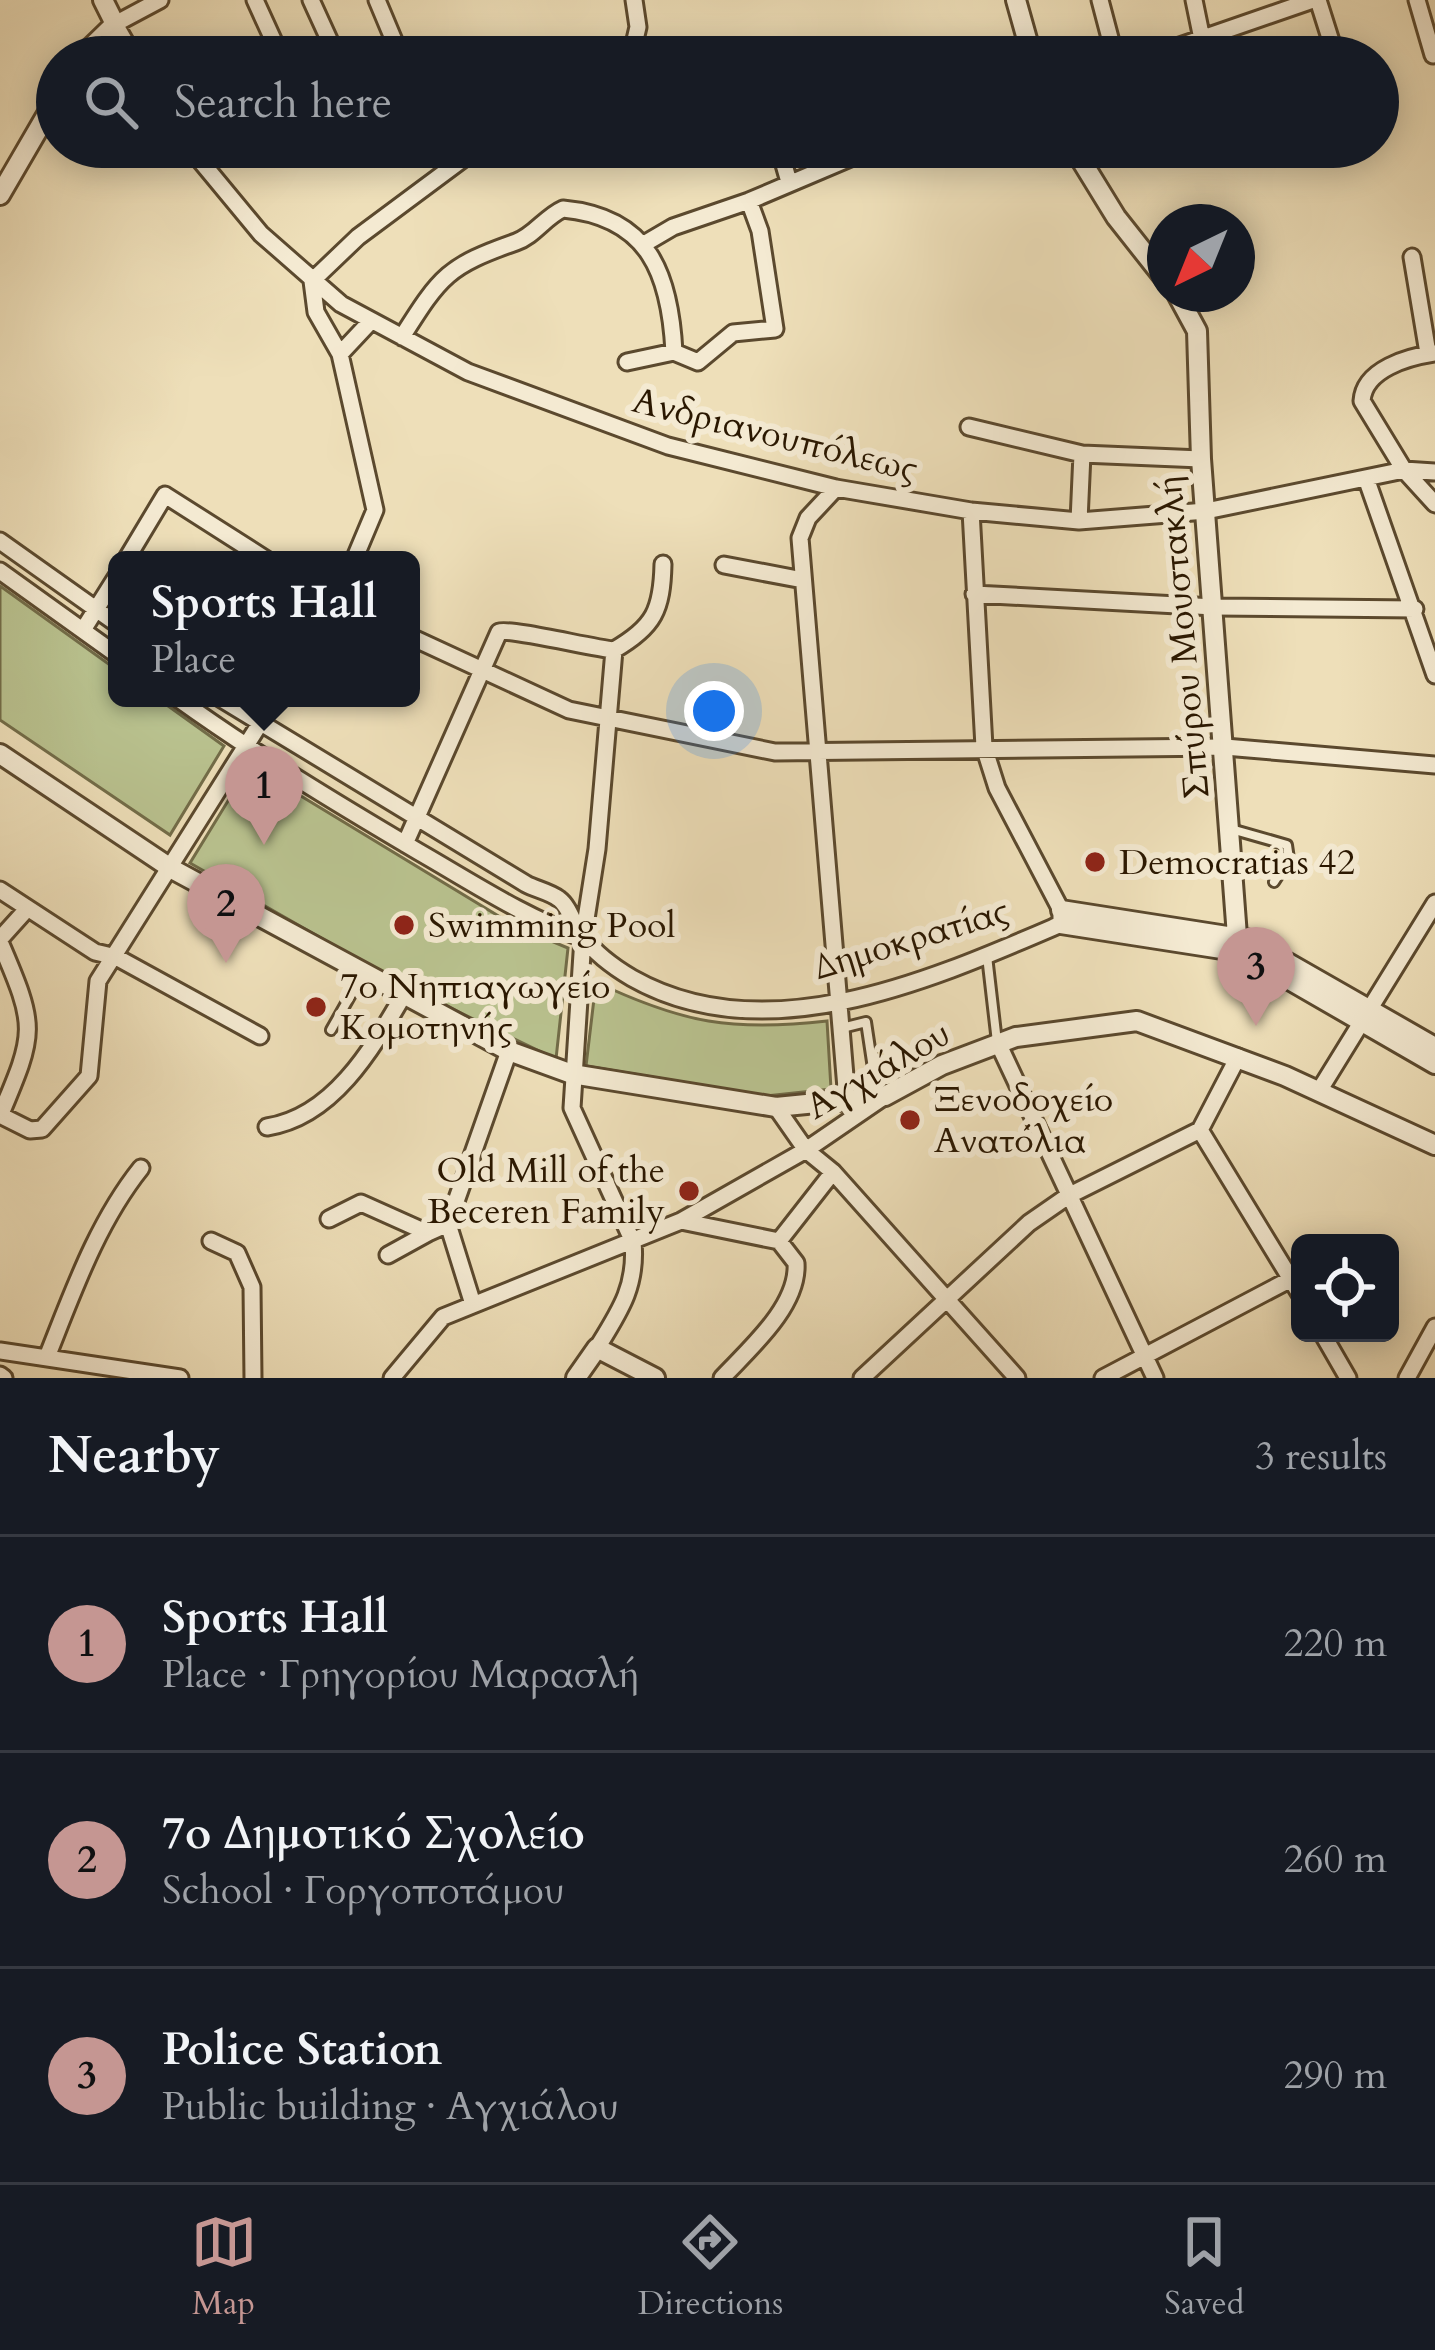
<!DOCTYPE html>
<meta charset="utf-8">
<style>
:root{--surface:#171b24;--page:#20242c;--text:#f1f3f6;--muted:#9ea1a6;--line:#363941;--accent:#c59692}
body{margin:0;font-family:Cardo,serif;background:var(--page);color:var(--text)}
.controls{position:absolute;right:36px;bottom:36px;display:grid;overflow:hidden;border-radius:18px;box-shadow:0 6px 30px #0003}
.controls button{width:108px;height:108px;display:grid;place-items:center;padding:0;border:0;border-bottom:3px solid var(--line);background:var(--surface);color:var(--text);font:60px sans-serif}
.compass{position:absolute;left:1147px;top:204px;width:108px;height:108px;border-radius:50%;background:var(--surface);box-shadow:0 6px 30px #0003;rotate:223deg}
.you{position:absolute;left:714px;top:711px;width:42px;height:42px;margin:-30px;border:9px solid #fff;border-radius:50%;background:#1a73e8;box-shadow:0 0 0 18px #1a73e833}
.badge{display:grid;place-items:center;width:78px;height:78px;border-radius:50%;background:var(--accent);color:#111;font-size:39px;font-weight:700}
.pin{position:absolute;translate:-50% -99px;filter:drop-shadow(0 3px 6px #0008)}
.pin::after{content:'';position:absolute;top:63px;width:42px;height:36px;background:inherit;clip-path:polygon(0 0,100% 0,50% 100%)}
.popup{position:absolute;left:108px;top:551px;width:312px;height:156px;box-sizing:border-box;display:grid;place-content:center;border-radius:18px;background:var(--surface);filter:drop-shadow(0 3px 9px #0005);font-size:39px;white-space:nowrap;color:var(--muted)}
.popup b{font-size:45px;color:var(--text)}
.popup::after{content:'';position:absolute;left:50%;top:100%;margin-left:-24px;border:24px solid transparent;border-top-color:var(--surface)}
.list{margin:0;padding:0;list-style:none}
h2{display:flex;justify-content:space-between;align-items:center;height:156px;margin:0;padding:0 48px;font-size:51px}
h2 small{font-size:39px;font-weight:400;color:var(--muted)}
.list li{display:grid;grid-template-columns:78px 1fr auto;gap:36px;align-items:center;box-sizing:border-box;height:216px;padding:0 48px;border-top:3px solid var(--line)}
.list b{display:block;font-size:45px;white-space:nowrap}
.list p{margin:0;font-size:39px;white-space:nowrap;color:var(--muted)}
.list em{font-size:39px;font-style:normal;color:var(--muted)}
.icon{flex:none;width:66px;height:66px;fill:none;stroke:currentColor;stroke-width:2;stroke-linecap:round;stroke-linejoin:round}
.map{position:relative;flex:none;width:1435px;height:1378px;overflow:hidden}
.search{position:absolute;background:var(--surface);box-shadow:0 6px 30px #0003;left:36px;right:36px;top:36px;height:132px;display:flex;align-items:center;gap:30px;box-sizing:border-box;padding:0 42px;border-radius:66px;color:var(--muted);font-size:45px}
.sheet{height:804px;background:var(--surface)}
nav{display:flex;justify-content:space-around;align-items:center;box-sizing:border-box;height:168px;border-top:3px solid var(--line);background:var(--surface);font-size:33px;color:var(--muted)}
nav a{display:grid;justify-items:center;gap:6px}
nav .on{color:var(--accent)}
.map>svg:first-child{display:block}
.green{fill:#b9c28f;stroke:#726c48;stroke-width:3}
.lines{fill:none;stroke-linecap:round;stroke-linejoin:round}
.service-casing{stroke:#5b492e;stroke-width:14}
.minor-casing{stroke:#5b492e;stroke-width:21}
.tertiary-casing{stroke:#5b492e;stroke-width:24}
.service{stroke:#f4ead2;stroke-width:8}
.minor{stroke:#f4ead2;stroke-width:15}
.tertiary{stroke:#f4ead2;stroke-width:18}
.poi-dot{fill:#8f2418;stroke:#f4ead2;stroke-width:4.5}
.labels{text-anchor:middle;dominant-baseline:central;stroke-width:12;stroke-linejoin:round;paint-order:stroke}
.street-label{font-size:36px;fill:#2a1700;stroke:#f4ead2}
.poi-label{font-size:36px;fill:#2a1700;stroke:#f4ead2;text-anchor:start}
</style>
<div class="map">
<svg width="1435" height="1378" viewBox="0 0 1435 1378">
<rect width="100%" height="100%" fill="#eedfb9"/>
<filter id="stains"><feTurbulence type="fractalNoise" baseFrequency=".00167" numOctaves="4"/><feColorMatrix values="0 0 0 0 .2 0 0 0 0 .09 0 0 0 0 .02 0 0 0 .5 -.17"/></filter>
<radialGradient id="worn" r=".72"><stop offset=".6" stop-color="#630" stop-opacity="0"/><stop offset="1" stop-color="#630" stop-opacity=".3"/></radialGradient>
<path class="green" d="M0,586L117,670V698H157L224,746L170,835L0,720Z
M250,765L515,926L568,948L556,1059L405,986L190,863Z
M596,982C682,1023 733,1032 827,1021L831,1089L766,1096L586,1066Z"/>
<g class="lines">
<defs>
<path id="service" d="M1231,829L1287,845L1289,859L1274,882
M987,956L997,1042
M842,1028L866,1022L877,1095
M331,1030L362,975"/>
<path id="minor" d="M255,0L281,57
M311,0L337,57
M377,0L395,43
M1100,0L1115,57
M1194,0L1202,39
M1318,0L1336,57
M1417,0L1433,55
M134,57L115,24L160,0
M631,57L638,27L634,0
M1148,57L1313,0
M189,147L261,234L341,304L468,372L668,446L836,488L971,511L1079,521L1206,511L1404,470L1435,472
M779,147L789,182
M749,201L876,147
M1412,257L1428,353
M402,337C441,275 448,266 516,242C534,236 545,217 563,209C649,217 670,274 674,352L698,362L733,333L775,329L760,231L749,201L673,227L644,244
M1435,353C1408,357 1364,369 1362,401L1404,470L1435,504
M340,354L316,312L312,281L358,237L479,147
M627,362L674,352
M969,427L1082,454L1201,459
M1366,478L1435,675
M836,488L808,518L800,538L847,1100
M1079,521L1082,454
M0,541L117,624
M126,560L165,495L267,560
M354,560L375,510L340,354L370,322
M724,565L803,580
M0,571L117,655
M974,594L1214,607L1415,609
M83,630L117,576
M411,637L569,710L775,752L1225,747L1435,765
M614,650C654,627 662,610 663,564
M177,698C255,754 336,803 419,852C473,883 524,917 583,938
M220,698L526,884C535,889 550,892 559,899C570,907 574,927 583,937C595,953 615,968 632,978C766,1054 933,979 1061,924V910L997,788L984,747L971,511
M405,844L499,632C510,628 592,648 614,650
M0,890L95,952L116,957L260,1036
M0,939L27,909
M0,942C37,1028 36,1031 0,1116
M998,1043L1155,1378
M1319,1091L1435,903
M776,1107L806,1150L833,1172L1017,1378
M0,1115L30,1130L42,1129L89,1076L98,981L276,698
M267,1127C333,1117 372,1049 403,996
M1200,1130L1300,1294
M329,1219L361,1203L428,1233L448,1224
M681,1221L779,1241L833,1172
M211,1241L237,1253L252,1287L253,1378
M388,1255L428,1233
M472,1301L448,1224L509,1051
M1322,1333L1348,1378
M597,1348C620,1311 637,1286 633,1242L572,1108L583,938L597,849L614,650
M0,1351L180,1378
M47,1357C73,1292 97,1223 141,1168
M0,1375L4,1378
M392,1378L443,1317L681,1221L806,1150L882,1098
M722,1378C749,1349 799,1306 796,1263L779,1241
M862,1378L1029,1223L1068,1196L1200,1130L1238,1057
M1103,1378L1291,1279
M1407,1378L1435,1327"/>
<path id="tertiary" d="M1016,0L1032,57
M81,57L115,24L103,0
M1073,147L1116,217L1165,279
M0,195L57,97
M1177,294L1197,331L1201,459L1237,936
M0,754L172,869L509,1051L572,1074L776,1107L847,1100L885,1096L942,1065L1016,1037L1137,1021L1285,1076L1435,1145
M1061,910L1246,939L1435,1047
M1061,924L1241,952L1435,1064
M576,1378L597,1348L655,1378"/>
</defs>
<use href="#service" class="service-casing"/>
<use href="#minor" class="minor-casing"/>
<use href="#tertiary" class="tertiary-casing"/>
<use href="#service" class="service"/>
<use href="#minor" class="minor"/>
<use href="#tertiary" class="tertiary"/>
</g>
<g class="poi-dot">
<circle cx="1095" cy="862" r="12"/>
<circle cx="404" cy="925" r="12"/>
<circle cx="316" cy="1007" r="12"/>
<circle cx="910" cy="1120" r="12"/>
<circle cx="689" cy="1191" r="12"/>
</g>
<g class="labels">
<g class="street-label">
<text transform="translate(775 435) rotate(14)">Ανδριανουπόλεως</text>
<text transform="translate(1183 637) rotate(-95)">Σπύρου Μουστακλή</text>
<text transform="translate(911 939) rotate(-17)">Δημοκρατίας</text>
<text transform="translate(878 1070) rotate(-30)">Αγχιάλου</text>
</g>
<g class="poi-label">
<text x="1119" y="862">Democratias 42</text>
<text x="428" y="925">Swimming Pool</text>
<text x="340" y="986">7ο Νηπιαγωγείο<tspan x="340" dy="41">Κομοτηνής</tspan></text>
<text x="934" y="1099">Ξενοδοχείο<tspan x="934" dy="41">Ανατόλια</tspan></text>
<text x="665" y="1170" text-anchor="end">Old Mill of the<tspan x="665" dy="41">Beceren Family</tspan></text>
</g>
</g>
<rect width="100%" height="100%" filter="url(#stains)"/>
<rect width="100%" height="100%" fill="url(#worn)"/>
</svg>
<div class="controls">
<button><svg class="icon" aria-label="locate" viewBox="0 0 24 24"><circle cx="12" cy="12" r="6"/><path d="M12 2v4M12 18v4M2 12h4M18 12h4"/></svg></button>
</div>
<svg class="compass" viewBox="-18 -18 36 36"><path d="M0-13l5 13h-10z" fill="#e53935"/><path d="M0 13l5-13h-10z" fill="#9ea1a6"/></svg>
<div class="you"></div>
<div class="pin badge" style="left:264px;top:845px">1</div>
<div class="popup"><b>Sports Hall</b>Place</div>
<div class="pin badge" style="left:226px;top:963px">2</div>
<div class="pin badge" style="left:1256px;top:1026px">3</div>
<div class="search"><svg class="icon" aria-label="search" viewBox="0 0 24 24"><circle cx="10" cy="10" r="6"/><path d="M15 15l6 6"/></svg>Search here</div>
</div>
<section class="sheet">
<h2>Nearby<small>3 results</small></h2>
<ul class="list">
<li><span class="badge">1</span><div><b>Sports Hall</b><p>Place · Γρηγορίου Μαρασλή</p></div><em>220 m</em></li>
<li><span class="badge">2</span><div><b>7ο Δημοτικό Σχολείο</b><p>School · Γοργοποτάμου</p></div><em>260 m</em></li>
<li><span class="badge">3</span><div><b>Police Station</b><p>Public building · Αγχιάλου</p></div><em>290 m</em></li>
</ul>
</section>
<nav>
<a class="on"><svg class="icon" aria-label="map" viewBox="0 0 24 24"><path d="M3 6l6-2 6 2 6-2v14l-6 2-6-2-6 2zM9 4v14M15 6v14"/></svg>Map</a>
<a><svg class="icon" aria-label="directions" viewBox="0 0 24 24"><path d="M12 3l9 9-9 9-9-9zM9 14v-3h6M13 9l2 2-2 2"/></svg>Directions</a>
<a><svg class="icon" aria-label="saved" viewBox="0 0 24 24"><path d="M7 4h10v16l-5-4-5 4z"/></svg>Saved</a>
</nav>
